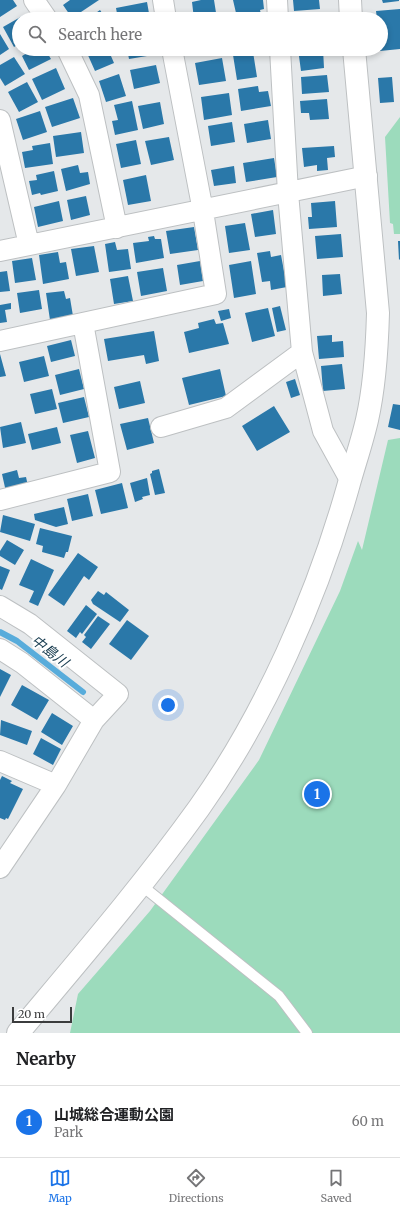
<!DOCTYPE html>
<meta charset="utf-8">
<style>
:root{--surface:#fff;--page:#f2f2f2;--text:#202124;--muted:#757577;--line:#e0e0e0;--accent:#1a73e8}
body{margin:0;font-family:Merriweather,"Noto Sans JP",serif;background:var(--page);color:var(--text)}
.scale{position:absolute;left:12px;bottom:10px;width:60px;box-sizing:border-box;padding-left:4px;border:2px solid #3b3c3d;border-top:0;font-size:11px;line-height:14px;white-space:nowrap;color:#3b3c3d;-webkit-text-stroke:3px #fff;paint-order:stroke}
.you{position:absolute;left:168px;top:705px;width:14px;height:14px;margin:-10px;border:3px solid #fff;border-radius:50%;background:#1a73e8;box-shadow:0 0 0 6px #1a73e833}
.badge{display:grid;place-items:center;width:26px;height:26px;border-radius:50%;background:var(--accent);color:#fff;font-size:13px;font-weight:700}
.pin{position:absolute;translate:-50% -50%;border:2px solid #fff;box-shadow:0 1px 4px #0006}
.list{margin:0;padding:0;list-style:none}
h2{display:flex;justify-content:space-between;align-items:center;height:52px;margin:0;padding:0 16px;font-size:17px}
h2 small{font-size:13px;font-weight:400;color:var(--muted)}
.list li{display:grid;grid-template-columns:26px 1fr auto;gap:12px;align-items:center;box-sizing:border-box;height:72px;padding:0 16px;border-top:1px solid var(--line)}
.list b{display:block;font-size:15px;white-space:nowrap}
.list p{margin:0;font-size:13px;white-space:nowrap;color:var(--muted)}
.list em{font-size:13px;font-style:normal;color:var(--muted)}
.icon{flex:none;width:22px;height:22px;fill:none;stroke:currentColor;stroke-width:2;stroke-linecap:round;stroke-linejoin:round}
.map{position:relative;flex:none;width:400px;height:1033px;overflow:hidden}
.search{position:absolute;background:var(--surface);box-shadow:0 2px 6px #0003;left:12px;right:12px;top:12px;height:44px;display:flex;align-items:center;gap:10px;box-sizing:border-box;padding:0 14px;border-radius:22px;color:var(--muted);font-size:15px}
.sheet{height:124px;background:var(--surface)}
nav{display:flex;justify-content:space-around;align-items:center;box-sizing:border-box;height:56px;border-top:1px solid var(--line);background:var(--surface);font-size:11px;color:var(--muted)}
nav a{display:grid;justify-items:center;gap:2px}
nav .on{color:var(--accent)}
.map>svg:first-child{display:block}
.green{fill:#9cdbbc}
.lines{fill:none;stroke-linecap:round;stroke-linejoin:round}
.stream{stroke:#58acdb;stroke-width:6}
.building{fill:#2a78a9}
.service-casing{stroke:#bdc0c2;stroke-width:12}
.minor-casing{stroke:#bdc0c2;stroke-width:22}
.tertiary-casing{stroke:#bdc0c2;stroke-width:24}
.service{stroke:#fff;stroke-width:10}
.minor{stroke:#fff;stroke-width:20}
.tertiary{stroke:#fff;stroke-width:22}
.labels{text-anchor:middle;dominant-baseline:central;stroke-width:4;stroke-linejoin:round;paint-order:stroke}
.water-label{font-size:14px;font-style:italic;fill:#12374b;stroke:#fff}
</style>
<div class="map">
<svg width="400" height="1033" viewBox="0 0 400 1033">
<rect width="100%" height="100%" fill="#e5e8ea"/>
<path class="green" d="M400,117V234H394L393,224L390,223L385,137Z
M400,438V1033H70L78,994L150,911L259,760L340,591L358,541L362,550L388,440Z"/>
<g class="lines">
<path class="stream" d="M0,632L17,641L83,692"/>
</g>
<path class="building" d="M0,0H13L17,6L0,17Z
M70,0H99L72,18L63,5Z
M201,0H214L217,19H194L192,2Z
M233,0H263L264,9L260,10L261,14L243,17L242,12L236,13Z
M293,0H319L320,9L294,11Z
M382,0H399V1L383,3Z
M147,2L150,19H118L116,8Z
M400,9V49L380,51L381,19H377L376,11Z
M100,10L106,19H87Z
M24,15L27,19H19V44L14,47L3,27Z
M0,34L9,49L0,55Z
M34,49H45L51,59L29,70L22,56Z
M97,49H108L114,63L95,71L87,53Z
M127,49H152L153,55L129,59Z
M195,49H214V50L196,53Z
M298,49H323L324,68L301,71Z
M253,52L257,77L237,80L233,55Z
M14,57L25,74L5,86L0,78V65Z
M222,58L226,81L199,85L195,63Z
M156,65L160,83L134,89L130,70Z
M56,68L65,89L42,100L32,79Z
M119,74L126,96L106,102L99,81Z
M327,75L329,92L302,94L301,77Z
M392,77L394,102L380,103L378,78Z
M27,82L38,102L19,112L8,92Z
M258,86L259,92L268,91L271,106L241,111L238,89Z
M229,93L232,115L204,120L201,97Z
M73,98L80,118L52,127L45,107Z
M327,99L329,119L310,120L309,113H301L300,101Z
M132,101L138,130L115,135L112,121L118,120L114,105Z
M160,102L164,124L143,129L138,106Z
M40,111L47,132L23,140L16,119Z
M268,120L271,139L247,143L244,124Z
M232,122L235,142L211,146L208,126Z
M81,132L84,153L56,157L53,136Z
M169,137L174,160L151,165L145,141Z
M136,140L141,164L121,168L116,144Z
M50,143L53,164L25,168L22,152L33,150L32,146Z
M334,146L335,157L327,158L328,170L317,171V165L304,167L302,148Z
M274,158L277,177L246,182L243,163Z
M78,165L80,173L88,172L90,184L66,191L61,169Z
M234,166L236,183L214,186L211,170Z
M54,171L58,191L41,195L40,193L32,195L29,181L37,180L36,175Z
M146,175L151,201L128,205L123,180Z
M86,196L90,215L71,220L67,200Z
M59,201L63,221L38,227L34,207Z
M335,201L337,227L309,229L308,217H312L311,203Z
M273,210L276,234L255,237L251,214Z
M245,223L250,250L229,253L225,226Z
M194,227L198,250L170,254L166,231Z
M341,234L343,257L317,259L315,236Z
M154,236L155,239H161L164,258L136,263L133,243L149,241L148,237Z
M398,241H400V259L399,260Z
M115,242L117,250L128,249L131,269L109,272L105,244Z
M94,246L99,272L76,276L71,249Z
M270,251L271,257L281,255L287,287L271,290L270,281L262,282L257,253Z
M58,252L60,263L66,262L69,279L43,284L39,255Z
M32,258L36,280L15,283L12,261Z
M200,261L203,281L180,285L177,265Z
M251,261L256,294L234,298L229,265Z
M163,268L167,291L141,296L137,272Z
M7,271L10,291L0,292V272Z
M340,274L342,294L323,296L322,275Z
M128,276L133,301L114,304L110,279Z
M39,290L42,309L20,313L17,293Z
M64,291L66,299L70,298L73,316L50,320L46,293Z
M11,303V309L5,310L7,322L0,323V305Z
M280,306L286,330L277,332L272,308Z
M268,308L275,336L252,342L245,313Z
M229,309L231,318L221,321L218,311Z
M214,319L216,324L223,323L229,344L189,353L184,332L199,328L198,323Z
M154,331L159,361L146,364L144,355L108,361L104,339Z
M332,335V342L343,341L344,357L319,359L317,336Z
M71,340L75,356L51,362L47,346Z
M0,354L6,376L0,377Z
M44,356L49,376L24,382L19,362Z
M342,364L345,389L323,391L321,366Z
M79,369L84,389L60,395L55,375Z
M220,369L226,396L189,405L182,378Z
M295,379L300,395L291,398L286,382Z
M140,381L145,403L119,409L114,387Z
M52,389L57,409L35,414L30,394Z
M84,397L89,417L63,423L58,403Z
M393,404L400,405V430L388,427Z
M274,406L290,432L257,451L242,426Z
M148,418L154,443L127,450L120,424Z
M21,422L26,443L3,448L0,427Z
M57,427L61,443L32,450L28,434Z
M88,431L95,458L77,463L70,435Z
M159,469L165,493L155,495L150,474L152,473V471Z
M17,470L19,478L26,477L28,486L6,492L2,474Z
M147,478L150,495L142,497L143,499L135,502L130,483Z
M122,483L128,508L101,514L95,490Z
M88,494L93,516L72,521L67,499Z
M64,507L68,524L56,527L35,520L34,514Z
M3,515L35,524L30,541L0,532Z
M40,528L72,536L68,552H66L64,558L42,552L43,546L36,544Z
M7,540L24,550L15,565L0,556V551Z
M78,553L98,567L89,580L84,576L64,606L48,595Z
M31,559L54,570L38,606L29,602L34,591L19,585Z
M0,566L10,570L2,590L0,589Z
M98,591L104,595L106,592L129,610L120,622L93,604L91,600Z
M86,605L97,614L82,634L80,632L76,638L67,631Z
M98,616L110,624L91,649L82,642L86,637L84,635Z
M127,620L149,636L131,660L109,644Z
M0,669L11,675L0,697Z
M22,685L49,700L37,720L11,705Z
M52,713L73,726L62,745L41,732Z
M1,720L32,731L27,745L0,735Z
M41,738L61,749L53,765L33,754Z
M2,776L12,781L10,783L23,789L8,819L6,818L5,820L0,818V780Z"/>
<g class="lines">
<defs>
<path id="service" d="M141,885L279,996L307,1033"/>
<path id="minor" d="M34,0L47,19
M163,0L166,19
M277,0L278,19
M67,49L89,95L117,228
M280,49L288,193L302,352L323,431L350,480
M0,120L29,245
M0,251L367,176
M0,341L216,294L203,211L172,49
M161,427L226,408L302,352
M0,500L110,472L83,323
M0,606L30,624L118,694L94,720L56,785L0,868
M0,649L22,663L94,720
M0,761L56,785"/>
<path id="tertiary" d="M350,0L351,19
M18,1033C80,959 143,886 199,808C265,715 317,597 348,487C354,465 362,442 367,420C375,385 377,349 378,313L354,49"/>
</defs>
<use href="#service" class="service-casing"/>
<use href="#minor" class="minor-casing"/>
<use href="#tertiary" class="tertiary-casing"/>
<use href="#service" class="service"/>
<use href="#minor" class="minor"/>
<use href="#tertiary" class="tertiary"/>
</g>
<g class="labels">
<g class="water-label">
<text transform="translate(50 651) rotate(38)">中島川</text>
</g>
</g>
</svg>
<div class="scale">20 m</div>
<div class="you"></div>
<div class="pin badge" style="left:317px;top:794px">1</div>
<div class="search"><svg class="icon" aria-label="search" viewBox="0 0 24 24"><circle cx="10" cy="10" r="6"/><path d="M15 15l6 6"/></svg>Search here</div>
</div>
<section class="sheet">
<h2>Nearby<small></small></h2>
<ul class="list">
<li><span class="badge">1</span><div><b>山城総合運動公園</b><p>Park</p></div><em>60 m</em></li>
</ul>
</section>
<nav>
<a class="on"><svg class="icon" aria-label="map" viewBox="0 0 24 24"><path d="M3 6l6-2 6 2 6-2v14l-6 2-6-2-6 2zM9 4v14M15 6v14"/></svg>Map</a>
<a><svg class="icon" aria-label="directions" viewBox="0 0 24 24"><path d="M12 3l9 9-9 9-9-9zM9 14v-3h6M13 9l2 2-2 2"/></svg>Directions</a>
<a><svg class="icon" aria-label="saved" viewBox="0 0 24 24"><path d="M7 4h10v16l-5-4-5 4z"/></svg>Saved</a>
</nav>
